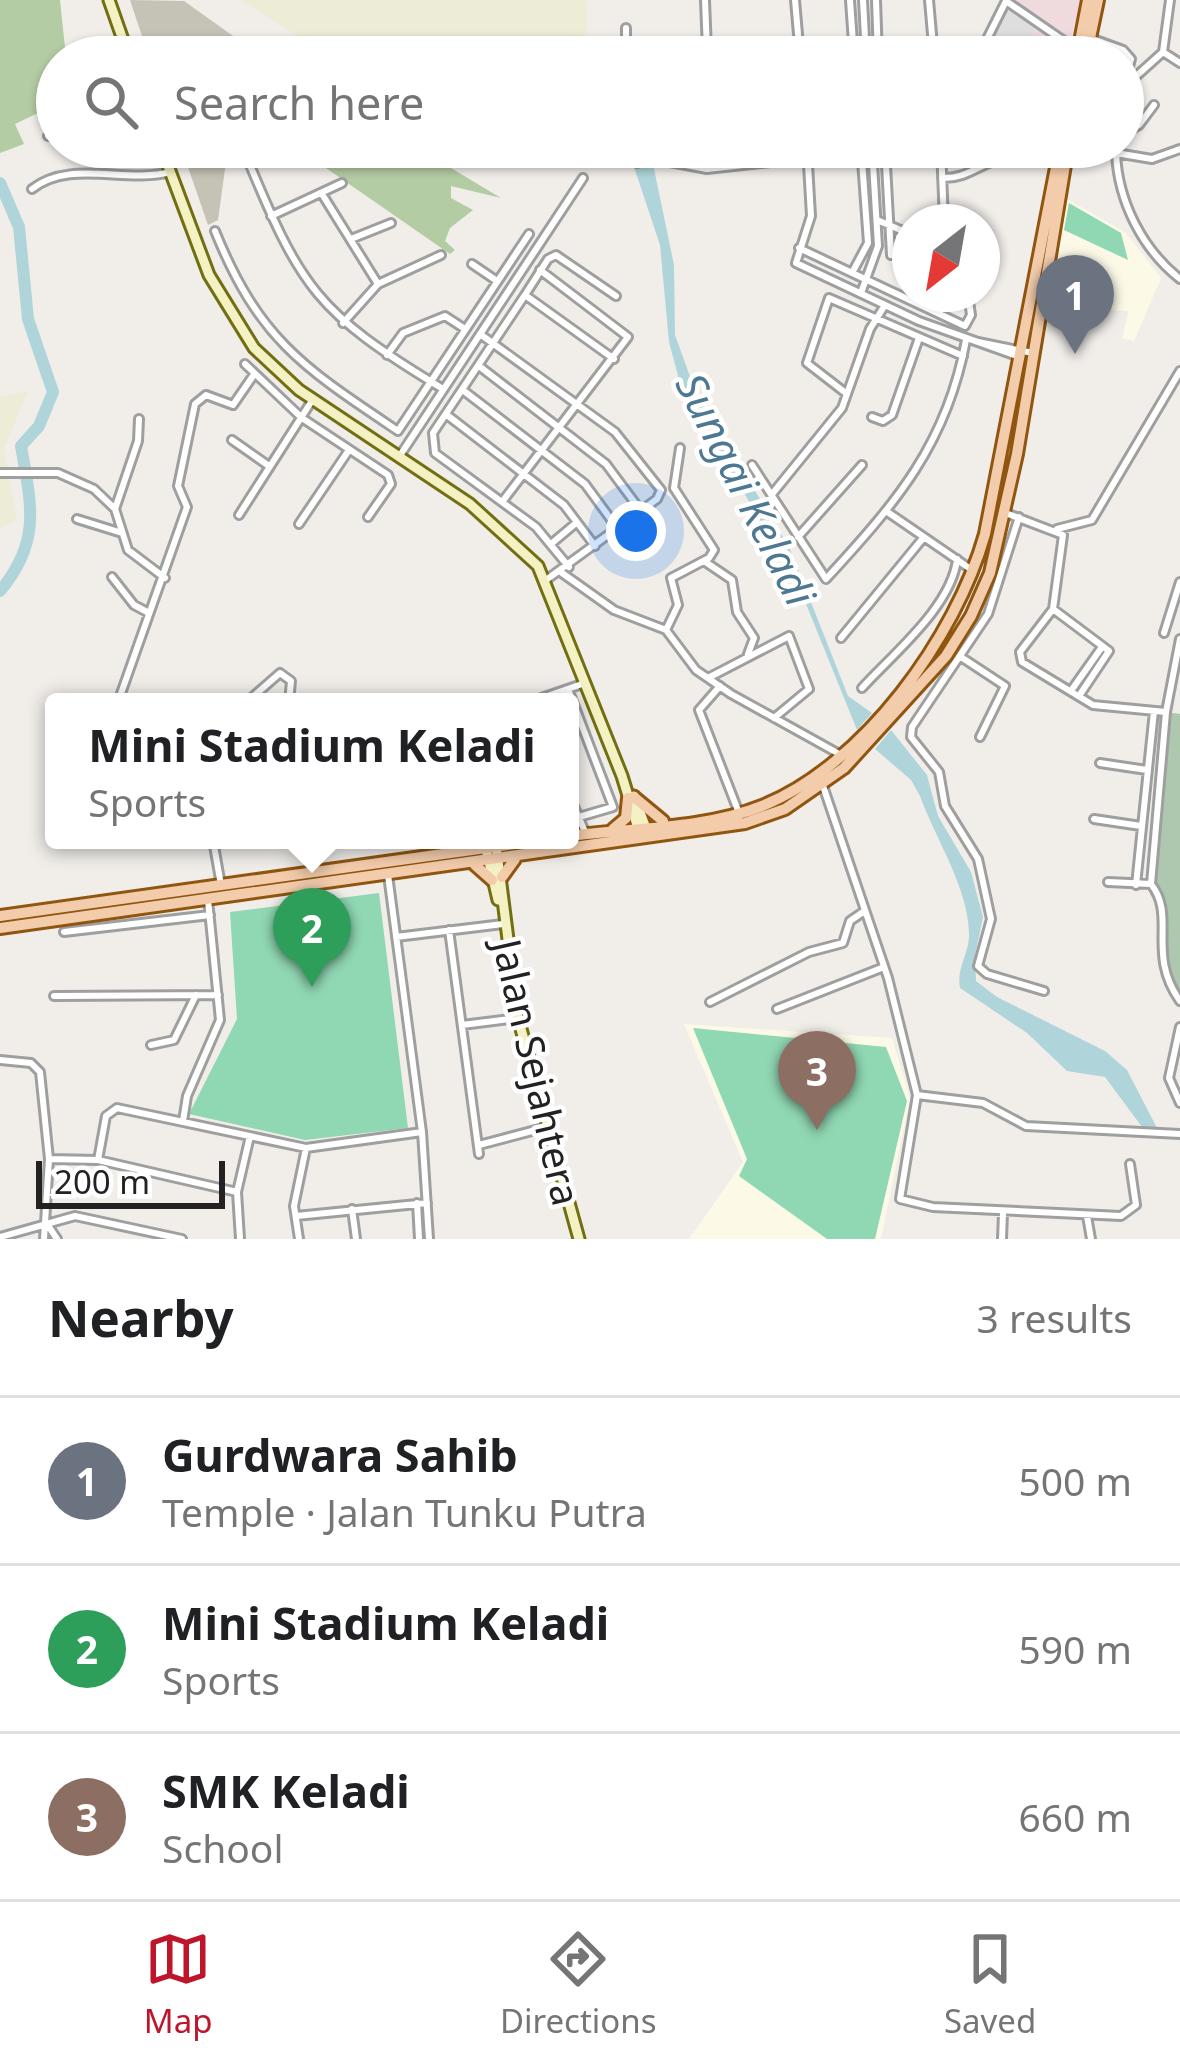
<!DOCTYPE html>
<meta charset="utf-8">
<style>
:root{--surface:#fff;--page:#f6f6f6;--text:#202124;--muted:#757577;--line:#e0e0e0;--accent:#be152a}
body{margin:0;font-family:"Noto Sans",sans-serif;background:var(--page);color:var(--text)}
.compass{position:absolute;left:892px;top:204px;width:108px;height:108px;border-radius:50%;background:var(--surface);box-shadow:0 3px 9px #0004;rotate:211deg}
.scale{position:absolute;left:36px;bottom:30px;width:189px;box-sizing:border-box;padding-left:12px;border:6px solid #222;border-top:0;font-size:33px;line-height:42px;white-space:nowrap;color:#222;-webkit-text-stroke:9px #fff;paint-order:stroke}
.you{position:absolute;left:636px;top:531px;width:42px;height:42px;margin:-30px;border:9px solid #fff;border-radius:50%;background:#1a73e8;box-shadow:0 0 0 18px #1a73e833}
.badge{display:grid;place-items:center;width:78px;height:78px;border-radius:50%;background:var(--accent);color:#fff;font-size:39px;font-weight:700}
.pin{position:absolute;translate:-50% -99px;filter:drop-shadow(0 3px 6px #0008)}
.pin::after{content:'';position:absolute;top:63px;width:42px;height:36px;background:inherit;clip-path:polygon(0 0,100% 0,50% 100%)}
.popup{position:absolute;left:45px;top:693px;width:534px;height:156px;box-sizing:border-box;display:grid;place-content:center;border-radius:12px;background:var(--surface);filter:drop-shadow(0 3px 9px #0005);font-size:39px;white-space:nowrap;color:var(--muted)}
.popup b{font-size:45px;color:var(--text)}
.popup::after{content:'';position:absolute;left:50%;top:100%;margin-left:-24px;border:24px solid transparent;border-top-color:var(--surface)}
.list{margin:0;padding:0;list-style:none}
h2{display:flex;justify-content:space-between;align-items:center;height:156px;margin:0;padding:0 48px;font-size:51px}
h2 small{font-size:39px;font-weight:400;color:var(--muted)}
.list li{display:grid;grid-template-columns:78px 1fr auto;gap:36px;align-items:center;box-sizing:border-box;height:168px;padding:0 48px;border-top:3px solid var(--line)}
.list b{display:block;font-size:45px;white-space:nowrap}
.list p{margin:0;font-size:39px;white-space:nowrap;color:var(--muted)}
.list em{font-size:39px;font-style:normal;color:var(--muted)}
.icon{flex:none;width:66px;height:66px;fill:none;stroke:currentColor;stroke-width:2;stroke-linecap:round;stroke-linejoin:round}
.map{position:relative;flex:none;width:1180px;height:1239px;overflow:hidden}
.search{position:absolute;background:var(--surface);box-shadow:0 3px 9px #0004;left:36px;right:36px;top:36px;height:132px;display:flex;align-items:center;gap:30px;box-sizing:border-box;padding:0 42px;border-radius:66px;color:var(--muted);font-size:45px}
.sheet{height:660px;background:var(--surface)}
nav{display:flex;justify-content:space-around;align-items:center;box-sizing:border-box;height:168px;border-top:3px solid var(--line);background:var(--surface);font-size:33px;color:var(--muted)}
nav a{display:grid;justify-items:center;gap:6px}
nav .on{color:var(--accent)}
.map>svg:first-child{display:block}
.commercial{fill:#efdbdd}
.education{fill:#fcfae7}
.construction{fill:#c5c3b6}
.farmland{fill:#edecd7}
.forest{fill:#b4cca3}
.cemetery{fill:#adc8ae}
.pitch{fill:#90d7b3}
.parking{fill:#dedede}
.water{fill:#afd5da}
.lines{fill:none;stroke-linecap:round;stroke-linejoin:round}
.river{stroke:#afd5da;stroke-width:12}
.street-casing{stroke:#9f9f9f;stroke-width:12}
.secondary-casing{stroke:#716f11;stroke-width:15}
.primary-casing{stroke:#905610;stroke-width:16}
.street{stroke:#fff;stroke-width:6}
.secondary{stroke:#f4f1c4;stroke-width:9}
.primary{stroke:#f3ccac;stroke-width:10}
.labels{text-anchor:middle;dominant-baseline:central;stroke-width:9;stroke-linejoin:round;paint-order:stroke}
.street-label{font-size:39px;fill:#222;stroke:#fff}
.water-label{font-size:42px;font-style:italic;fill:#4c7892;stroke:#fff}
</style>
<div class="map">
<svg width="1180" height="1239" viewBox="0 0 1180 1239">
<rect width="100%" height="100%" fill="#f1eeea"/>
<path class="commercial" d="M1006,0H1081L1066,57H978Z"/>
<path class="education" d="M1067,199L1126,233L1161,278L1134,341L1122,338L1129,311L1048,307Z
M684,1024L892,1038L910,1098L881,1239H689L743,1162Z"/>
<path class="construction" d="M130,0L184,1L243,43L241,57H149Z
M181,147H228L218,220L208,225Z"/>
<path class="farmland" d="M240,0H587L588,57H331Z
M28,391L4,449L17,520L0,529V397Z"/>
<path class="forest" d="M0,0H60L66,57H57V104L15,124L24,144L0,153Z
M251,147H416L501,198L451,186V198L473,210L450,228L445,241L455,250L450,254L300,150L269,159Z"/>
<path class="cemetery" d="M1166,712L1180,714V1001L1160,965L1163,911L1151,884Z"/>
<path class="pitch" d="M1069,203L1121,233L1128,260L1064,230Z
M379,893L408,1128L305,1140L189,1114L237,1019L230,912Z
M693,1028L886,1047L907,1101L875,1239H827L739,1176L747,1159Z"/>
<path class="parking" d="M1006,1L1036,22L1028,57H978Z"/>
<path class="water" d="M653,164L674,265L675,335L696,393L790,549L848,696L872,713L857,730L800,589L680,383L669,342L660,245L634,167Z
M891,730L927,775L938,816L971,872L983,917L975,956L976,981L997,997L1105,1051L1127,1070L1157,1128L1142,1127L1105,1077L1067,1071L1027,1033L960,988C956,967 970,953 969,933C968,887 935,838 920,796L911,780L875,749Z"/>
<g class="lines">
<path class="river" d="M0,183L19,227L28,319L53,392L39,426L21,446C31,504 42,541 0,591"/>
<defs>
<path id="street" d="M705,0L707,51
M795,0L800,57
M850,0L854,57
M863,0L866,57
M876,0L878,57
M929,0L934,57
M1006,1L1077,50
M626,28V48L634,55L799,46
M1090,38L1123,50L1131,59L1128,70L1133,79
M1163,52L1180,63
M978,57L1006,1
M1056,57L1060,38
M1133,79L1163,52L1170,0
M1123,134L1139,125L1154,105
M48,136L57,133
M807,147L811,216L796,263L919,321L1020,357
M885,147L891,255
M941,147L944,222
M1115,147L1116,153L1152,159L1180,149
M245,153C301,289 316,312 443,389
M1116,153C1118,201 1142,249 1180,279
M637,163L654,159L707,169L807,158
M942,178C967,179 979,164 1003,158L1012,147
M32,189C70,159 125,184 170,172
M322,194L378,284
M271,216L342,183
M877,220L910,234
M215,231C259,340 304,368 398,431L529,234
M351,239L391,223
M799,248L965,326L971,315L968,294
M472,264L497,281
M852,273L868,243L861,147
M861,293L878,246L872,147
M525,295L548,259L556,255L616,296
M343,323L378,284L441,255
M480,334L615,432L661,490L657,499L546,580
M978,342L1033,353
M387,355L403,333L445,316L465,329
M245,364L302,418L388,475L391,484L368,517
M479,366L606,464L641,511
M464,391L585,484L618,529
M847,394L807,363L829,298L963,356
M447,415L564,505L595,546
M872,417L883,421L892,415L919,338
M232,440L269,466
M399,457L583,178
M752,465L826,579C896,503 947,444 966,340
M0,473H58L94,489L115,509L128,550L165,578
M773,493L842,408L870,329L885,305
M502,502L628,337L540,270
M115,509L138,441L139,419
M886,511L972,570
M1003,512L1063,535L1053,609
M239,515L313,399
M1019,517L988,614L912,727L911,737L939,772L945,806L978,859L991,919L978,966L987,974L1044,991
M77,519L122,533
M299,524L349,450
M1057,529L1092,520L1180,371
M798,537L862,465
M551,544L576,523
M704,561L732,580L737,612L754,638L748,654
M569,567L536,527L435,453L433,433L525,295L614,359
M562,573L614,610L666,630L696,670L731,694L841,755
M112,577L134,605L149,613
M1053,609L1020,652L1022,662L1093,705L1166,712
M1053,609L1109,651L1081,693
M666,630L678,605L671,578L709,558L714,550L674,488L680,448
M1164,633L1180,582
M841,638L924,537
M961,657L1005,686L980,737
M708,678L789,636L809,689L774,718
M720,686L699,710L739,813
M862,688C893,654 952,606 957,559
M1073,688L1102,647
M568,689L613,807L579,817
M118,702L187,507L178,486L195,404L206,395L233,405L253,376
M247,702L280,673L291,681L289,702
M530,702L585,683
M1100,763L1147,770
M823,786L888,978L917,1095L900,1199L933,1207L1121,1216L1136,1205L1130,1164
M570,797L585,832
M1094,819L1141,826
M213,840L221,885
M388,875L422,1132L429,1239
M1108,882L1151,884
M1151,884L1166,712L1180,639
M1151,884C1177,917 1146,953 1180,1001
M1136,885L1154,711
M449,930L479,1154
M64,932L210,915
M396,937L503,924
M54,996L218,995
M710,1002L809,952L843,943L850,921L863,912
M777,1009L884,967
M462,1025L518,1018
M1180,1027L1169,1078L1180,1103
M151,1045L174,1040L196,995
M0,1060L31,1063L40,1072L49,1159L44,1239
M917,1095L983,1103L1026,1126L1180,1134
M183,1121L187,1096L220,1020L208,900
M479,1145L547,1127
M49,1159L98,1160L237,1192
M98,1160L106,1116L117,1108L306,1148L422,1132
M417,1203L419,1239
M352,1209L356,1239
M296,1216L427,1203
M1087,1216L1091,1239
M47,1224L57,1239
M0,1237L75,1216L182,1239
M240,1239L237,1192L250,1136
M299,1239L294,1206L306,1148
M1002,1239L1003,1213"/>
<path id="secondary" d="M109,0L129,57
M161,147L209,275L254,348L299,390L470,504L538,566L622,776L640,835
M634,796L647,831
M487,853L498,900
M497,853L518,1018L579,1239"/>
<path id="primary" d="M1077,57L1088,0
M1086,57L1098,0
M634,797L663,821
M613,829L626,818L628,798
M570,836C631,828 705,829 762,806C864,765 956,637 985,534L1060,147
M475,865L492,880
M502,877L515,859
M0,916L543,840
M0,928L745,823L785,809L844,768L946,656L971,616L990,573L1017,454L1068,147"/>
</defs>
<use href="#street" class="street-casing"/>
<use href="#secondary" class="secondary-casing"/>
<use href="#primary" class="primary-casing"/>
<use href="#street" class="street"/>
<use href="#secondary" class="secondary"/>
<use href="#primary" class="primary"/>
</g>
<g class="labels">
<g class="street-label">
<text transform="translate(538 1072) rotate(77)">Jalan Sejahtera</text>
</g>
<g class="water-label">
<text transform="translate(747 489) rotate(63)">Sungai Keladi</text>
</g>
</g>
</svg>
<svg class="compass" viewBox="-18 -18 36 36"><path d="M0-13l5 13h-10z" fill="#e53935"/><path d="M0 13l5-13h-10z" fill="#757577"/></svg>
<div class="scale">200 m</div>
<div class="you"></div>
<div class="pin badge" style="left:1075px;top:354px;background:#6b7280">1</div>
<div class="pin badge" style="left:312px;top:987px;background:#2e9e5b">2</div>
<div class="popup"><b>Mini Stadium Keladi</b>Sports</div>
<div class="pin badge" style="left:817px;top:1130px;background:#8d6e63">3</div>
<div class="search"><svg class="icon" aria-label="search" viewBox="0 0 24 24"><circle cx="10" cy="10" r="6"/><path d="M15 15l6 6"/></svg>Search here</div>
</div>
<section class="sheet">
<h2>Nearby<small>3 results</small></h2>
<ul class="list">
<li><span class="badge" style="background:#6b7280">1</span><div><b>Gurdwara Sahib</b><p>Temple · Jalan Tunku Putra</p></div><em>500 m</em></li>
<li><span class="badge" style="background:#2e9e5b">2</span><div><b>Mini Stadium Keladi</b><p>Sports</p></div><em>590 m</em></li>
<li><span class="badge" style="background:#8d6e63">3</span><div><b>SMK Keladi</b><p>School</p></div><em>660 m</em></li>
</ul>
</section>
<nav>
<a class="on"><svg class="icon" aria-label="map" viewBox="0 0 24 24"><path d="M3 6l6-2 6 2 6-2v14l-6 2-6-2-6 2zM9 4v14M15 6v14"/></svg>Map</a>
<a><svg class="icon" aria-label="directions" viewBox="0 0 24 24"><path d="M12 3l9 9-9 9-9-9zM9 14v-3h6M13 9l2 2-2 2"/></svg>Directions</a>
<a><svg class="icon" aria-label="saved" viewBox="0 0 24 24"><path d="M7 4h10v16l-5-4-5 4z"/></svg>Saved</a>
</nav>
